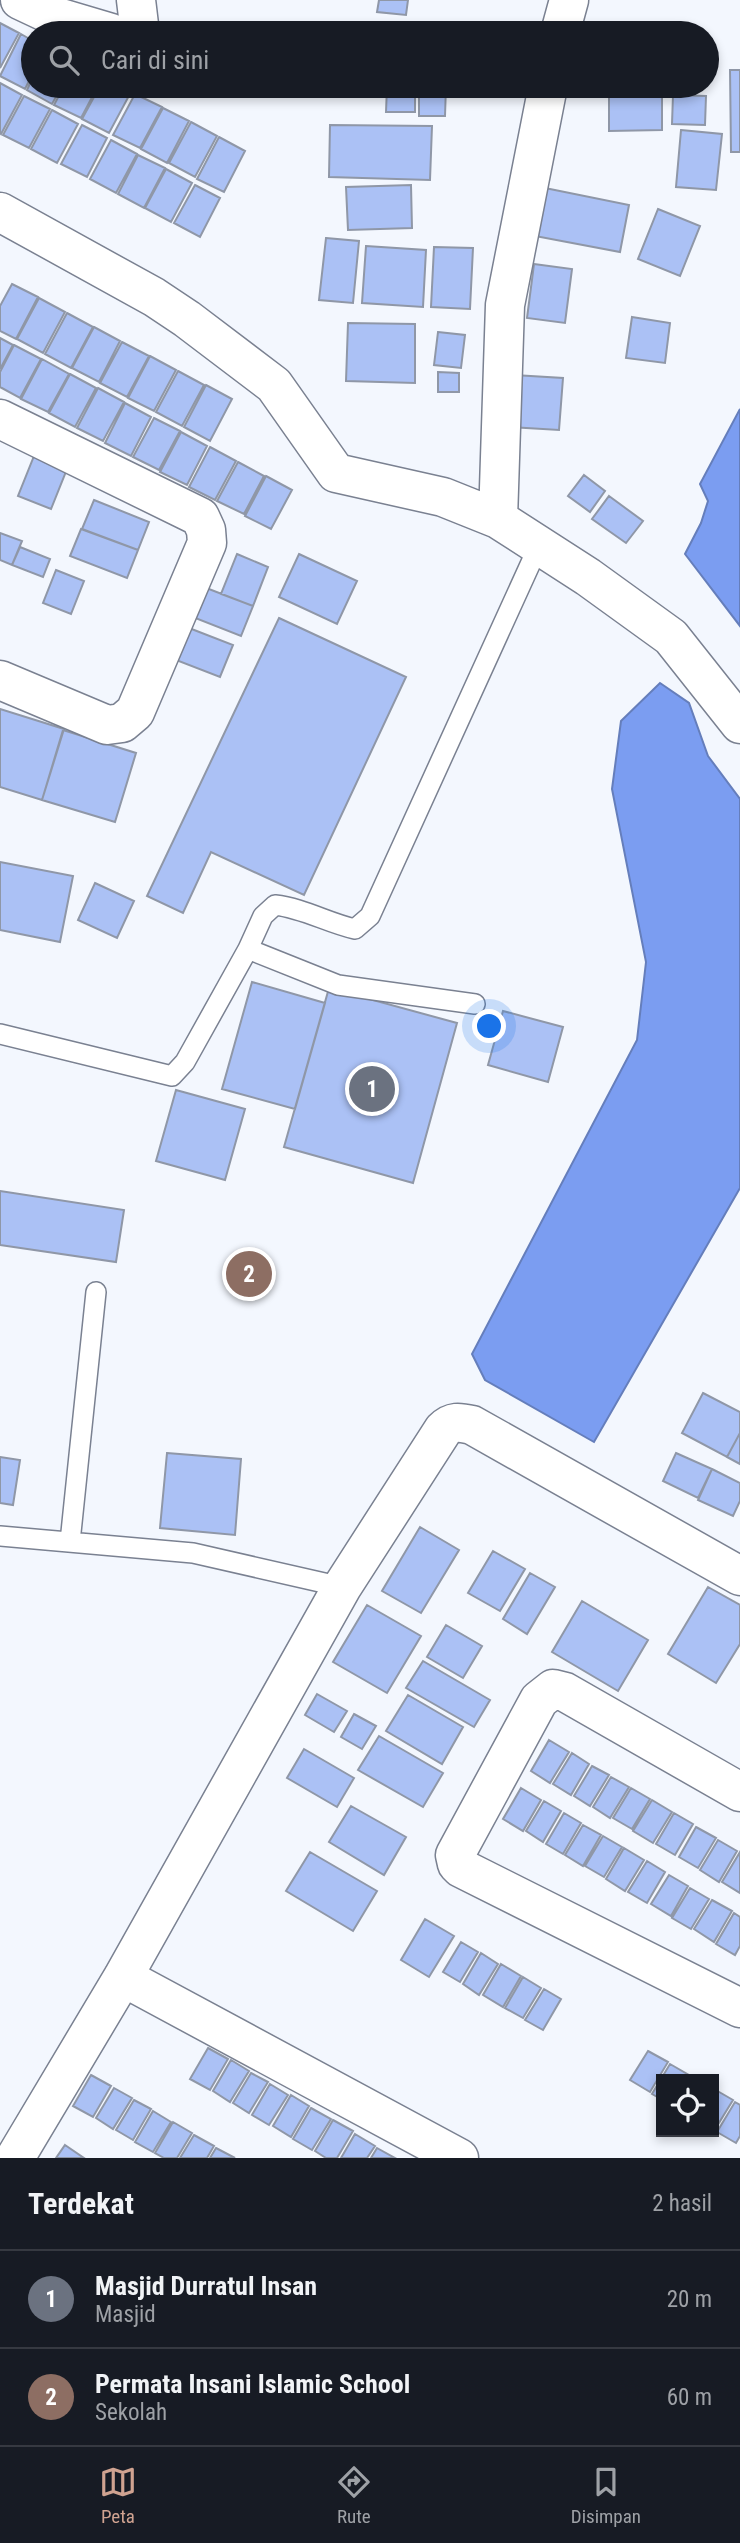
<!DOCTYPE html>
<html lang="id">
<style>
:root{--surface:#171b24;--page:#242831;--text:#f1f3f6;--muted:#9ea1a6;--line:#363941;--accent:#d0a391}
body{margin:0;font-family:"Roboto Condensed",sans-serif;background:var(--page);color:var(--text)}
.controls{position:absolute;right:21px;bottom:21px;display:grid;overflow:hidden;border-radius:0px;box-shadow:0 4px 10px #0003}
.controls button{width:63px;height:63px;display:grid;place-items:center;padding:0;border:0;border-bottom:2px solid var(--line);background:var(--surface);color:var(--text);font:35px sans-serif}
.you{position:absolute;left:490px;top:1027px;width:24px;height:24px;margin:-18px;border:5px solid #fff;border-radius:50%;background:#1a73e8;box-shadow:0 0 0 10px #1a73e833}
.badge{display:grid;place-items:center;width:46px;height:46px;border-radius:50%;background:var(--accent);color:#fff;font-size:23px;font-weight:700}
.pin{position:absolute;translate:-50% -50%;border:4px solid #fff;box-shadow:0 2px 7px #0006}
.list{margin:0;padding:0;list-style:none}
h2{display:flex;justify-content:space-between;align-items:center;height:91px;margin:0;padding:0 28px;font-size:30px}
h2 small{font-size:23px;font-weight:400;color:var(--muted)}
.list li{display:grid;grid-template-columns:46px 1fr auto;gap:21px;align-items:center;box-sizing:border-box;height:98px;padding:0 28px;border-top:2px solid var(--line)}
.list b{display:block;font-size:26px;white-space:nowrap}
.list p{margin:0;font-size:23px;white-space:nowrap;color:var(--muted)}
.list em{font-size:23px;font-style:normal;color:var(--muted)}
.icon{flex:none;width:38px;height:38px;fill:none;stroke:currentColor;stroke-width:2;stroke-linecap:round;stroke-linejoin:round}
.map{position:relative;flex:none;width:740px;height:2158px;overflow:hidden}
.search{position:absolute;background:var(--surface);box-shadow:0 4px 10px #0003;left:21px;right:21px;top:21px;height:77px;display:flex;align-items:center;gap:18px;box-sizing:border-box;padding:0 24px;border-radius:38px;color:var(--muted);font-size:26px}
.sheet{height:287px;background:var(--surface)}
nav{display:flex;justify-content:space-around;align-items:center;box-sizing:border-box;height:98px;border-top:2px solid var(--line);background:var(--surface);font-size:19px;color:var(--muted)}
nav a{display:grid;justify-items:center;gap:4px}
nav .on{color:var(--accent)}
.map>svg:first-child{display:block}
.water{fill:#7b9df1;stroke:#657ebb;stroke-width:2}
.building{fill:#abc1f5;stroke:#8f97a7;stroke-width:2}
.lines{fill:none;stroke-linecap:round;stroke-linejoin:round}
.service-casing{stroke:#7a8191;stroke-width:22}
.minor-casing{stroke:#7a8191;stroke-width:41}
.service{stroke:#fff;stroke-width:19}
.minor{stroke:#fff;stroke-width:38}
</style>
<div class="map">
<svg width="740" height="2158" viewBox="0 0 740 2158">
<rect width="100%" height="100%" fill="#f3f7fe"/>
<path class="water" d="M740,409V626L685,554L701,523L708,501L700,484Z
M660,683L689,703L708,756L740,799V1188L594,1442L485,1380L472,1354L637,1040L646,962L612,789L621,721Z"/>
<path class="building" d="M379,0H408L406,15L377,12Z
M0,23L19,33L0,68Z
M21,34L33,41V73L25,89L0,76Z
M730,70H740V152H731Z
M33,77V86H62L52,104L27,90Z
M0,83L22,95L1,134L0,133Z
M64,86H98L81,118L54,105Z
M100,86H119L131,92L109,133L82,119Z
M387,86H415V112H386Z
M419,86H446L445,116H419Z
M662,90V130L609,131V92Z
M135,94L162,107L140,148L113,135Z
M673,95L706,96L705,125L672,124Z
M24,96L50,109L29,148L3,135Z
M163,108L189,121L167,163L141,149Z
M52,110L78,124L57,163L31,149Z
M191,122L217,136L195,177L169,163Z
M82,125L107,138L87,177L61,164Z
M330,125L432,126L430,180L329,177Z
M681,130L722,134L716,190L676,187Z
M219,137L245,151L224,192L197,179Z
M111,140L137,154L116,193L90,179Z
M138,155L165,168L144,208L118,194Z
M166,169L192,183L171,222L145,208Z
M195,185L220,198L200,237L174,223Z
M411,185L412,228L348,230L346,187Z
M545,188L629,205L620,252L535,236Z
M658,209L700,226L680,276L638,259Z
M326,238L359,241L353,303L319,300Z
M366,246L426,250L423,307L362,303Z
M434,247L473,248L470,309L431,307Z
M534,264L572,269L565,323L527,318Z
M12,284L38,297L16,339L0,331V306Z
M39,298L65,312L43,353L17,339Z
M67,313L93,327L71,368L45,354Z
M632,317L670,323L665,363L626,358Z
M348,323L415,324V383L346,381Z
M94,327L120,341L99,382L72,368Z
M438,332L465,335L461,368L434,365Z
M0,338L13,345L0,369Z
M122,342L149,356L127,397L100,383Z
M14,345L41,359L20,398L0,387V372Z
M150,356L176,370L154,411L128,398Z
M42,359L69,374L48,412L21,399Z
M178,371L204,385L182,426L156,412Z
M438,372L459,373V392H438Z
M70,374L96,388L75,427L49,413Z
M514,375L563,378L559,430L510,427Z
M206,385L232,399L210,441L184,427Z
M98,388L124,402L103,441L77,428Z
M125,403L151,417L131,456L105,443Z
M154,418L180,431L159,470L133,457Z
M181,432L207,446L187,485L160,472Z
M210,447L236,461L215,500L189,487Z
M34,456L67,469L51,509L18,496Z
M238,462L264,476L244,514L217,501Z
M584,475L605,491L590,512L568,496Z
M266,476L292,490L271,529L245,516Z
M609,496L643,521L626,543L592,519Z
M94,500L149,522L138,550L82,529Z
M81,529L138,550L127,578L70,556Z
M0,533L22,541L12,565L0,560Z
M20,547L50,559L43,577L12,565Z
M237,554L268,567L253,606L221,594Z
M299,554L357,581L337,624L279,597Z
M56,570L84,581L71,614L43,603Z
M196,584L253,606L241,636L185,614Z
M279,618L406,677L304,895L211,852L183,913L147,896Z
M189,628L233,645L220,677L176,660Z
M0,709L64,729L42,800L0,787Z
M63,730L136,753L115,822L42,800Z
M0,862L73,876L60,942L0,930Z
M95,883L134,901L117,938L78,920Z
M252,982L325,1003L295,1109L222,1089Z
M329,988L457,1023L413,1183L284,1147Z
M503,1011L563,1027L548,1082L488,1065Z
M176,1090L245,1109L225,1180L156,1161Z
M0,1191L124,1210L116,1262L0,1245Z
M703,1393L740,1412V1433L727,1457L682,1433Z
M740,1433V1464L727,1457Z
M167,1453L241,1459L235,1535L160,1528Z
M676,1453L712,1469L698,1498L663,1481Z
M0,1457L20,1460L13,1505L0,1503Z
M712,1469L740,1483V1501L733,1516L698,1500Z
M420,1527L459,1550L421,1613L382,1591Z
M493,1551L525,1569L500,1611L468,1593Z
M530,1573L555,1587L527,1634L503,1619Z
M708,1587L740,1605V1644L716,1683L668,1654Z
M582,1601L648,1640L618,1691L552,1652Z
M367,1605L421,1636L387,1693L333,1662Z
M446,1625L482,1646L463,1678L427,1657Z
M423,1661L490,1700L474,1727L406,1688Z
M317,1694L347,1711L334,1732L305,1715Z
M408,1695L463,1727L442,1764L386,1731Z
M354,1714L376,1726L362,1749L341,1737Z
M379,1736L443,1773L423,1807L358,1770Z
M549,1740L569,1752L550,1783L531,1771Z
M304,1749L354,1778L337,1807L287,1778Z
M572,1753L589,1764L571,1795L553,1784Z
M592,1766L609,1775L590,1806L574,1796Z
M611,1777L629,1787L610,1818L593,1807Z
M521,1788L541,1800L523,1831L503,1819Z
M631,1788L650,1799L632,1829L613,1818Z
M652,1800L672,1812L653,1843L633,1831Z
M544,1801L561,1811L543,1842L526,1831Z
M351,1806L406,1837L384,1875L329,1842Z
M564,1813L581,1823L563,1854L546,1844Z
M674,1813L693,1824L675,1855L656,1844Z
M583,1825L601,1835L583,1866L565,1855Z
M696,1827L716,1838L698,1868L679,1857Z
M603,1836L622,1847L604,1877L585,1866Z
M718,1840L737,1851L719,1882L700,1870Z
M624,1848L644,1860L625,1891L606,1879Z
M310,1852L377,1891L353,1931L286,1891Z
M740,1852V1893L722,1882Z
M647,1861L665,1872L647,1903L628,1892Z
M669,1875L688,1886L671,1916L651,1904Z
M690,1888L709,1899L691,1929L672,1918Z
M712,1900L732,1911L714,1942L694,1929Z
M734,1913L740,1917V1946L735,1955L716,1944Z
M425,1919L454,1936L429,1977L401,1960Z
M461,1942L478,1952L460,1982L443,1972Z
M481,1953L498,1964L479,1995L463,1984Z
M501,1964L521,1976L503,2007L483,1995Z
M523,1977L541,1988L523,2018L505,2008Z
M544,1989L561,1999L543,2030L525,2020Z
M208,2048L228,2059L210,2090L190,2079Z
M648,2051L668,2062L650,2092L630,2080Z
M231,2060L249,2071L230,2102L213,2091Z
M670,2064L689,2075L686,2079H661V2099L652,2094Z
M251,2073L268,2082L249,2113L233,2103Z
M91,2075L111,2086L93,2117L73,2106Z
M270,2084L288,2095L269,2125L252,2115Z
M114,2088L132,2098L113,2129L96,2118Z
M714,2089L733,2100L714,2131Z
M291,2095L309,2106L291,2137L273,2126Z
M134,2100L151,2109L133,2140L116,2130Z
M735,2102L740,2105V2136L736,2143L717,2132Z
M311,2108L331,2119L312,2150L293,2139Z
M153,2111L171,2122L153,2152L135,2142Z
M333,2120L353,2131L337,2158H326L315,2151Z
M173,2122L192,2133L177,2158H164L155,2153Z
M355,2134L375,2146L367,2158H341Z
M194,2135L214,2146L207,2158H180Z
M65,2145L84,2158H56Z
M216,2148L235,2158H210Z
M377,2148L395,2158H371Z"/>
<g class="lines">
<defs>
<path id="service" d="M248,949L338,985L475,1004
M0,1034L172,1076L185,1062L248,949L263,916L275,905C303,908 328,923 355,929L370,916L539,545
M0,1536L193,1553L342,1587
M70,1542L96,1292"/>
<path id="minor" d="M20,0L54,16L111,33
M136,0L140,33
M560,33L569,0
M0,212L154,297L187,319L274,385L336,473L443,497L498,519L588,577L671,637L740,724
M0,419L200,517L206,530L207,543L135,712L122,723L107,725L0,680
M498,519L505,305L548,86
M740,1792L565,1692L553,1689L539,1700L455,1855L457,1864L461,1868L740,2008
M123,1977L459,2158
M15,2158L123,1977L342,1587L443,1430C452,1421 459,1422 472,1425L740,1576"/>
</defs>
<use href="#service" class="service-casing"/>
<use href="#minor" class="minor-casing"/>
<use href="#service" class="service"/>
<use href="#minor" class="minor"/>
</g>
</svg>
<div class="controls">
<button><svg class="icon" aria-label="locate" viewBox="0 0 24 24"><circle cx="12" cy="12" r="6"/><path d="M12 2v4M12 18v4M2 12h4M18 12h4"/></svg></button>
</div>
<div class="you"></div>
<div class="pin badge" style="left:372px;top:1089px;background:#6b7280">1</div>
<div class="pin badge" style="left:249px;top:1274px;background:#8d6e63">2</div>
<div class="search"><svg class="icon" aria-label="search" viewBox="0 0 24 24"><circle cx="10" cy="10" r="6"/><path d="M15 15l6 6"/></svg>Cari di sini</div>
</div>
<section class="sheet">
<h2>Terdekat<small>2 hasil</small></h2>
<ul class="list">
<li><span class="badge" style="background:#6b7280">1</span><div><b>Masjid Durratul Insan</b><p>Masjid</p></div><em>20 m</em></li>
<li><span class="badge" style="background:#8d6e63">2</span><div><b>Permata Insani Islamic School</b><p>Sekolah</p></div><em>60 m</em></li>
</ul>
</section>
<nav>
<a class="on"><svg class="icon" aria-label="map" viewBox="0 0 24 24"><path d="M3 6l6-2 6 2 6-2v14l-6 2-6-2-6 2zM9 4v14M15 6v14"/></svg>Peta</a>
<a><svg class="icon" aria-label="directions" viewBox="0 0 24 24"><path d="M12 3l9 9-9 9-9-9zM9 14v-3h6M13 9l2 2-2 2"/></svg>Rute</a>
<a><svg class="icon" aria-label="saved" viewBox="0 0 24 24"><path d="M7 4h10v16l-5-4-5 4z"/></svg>Disimpan</a>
</nav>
